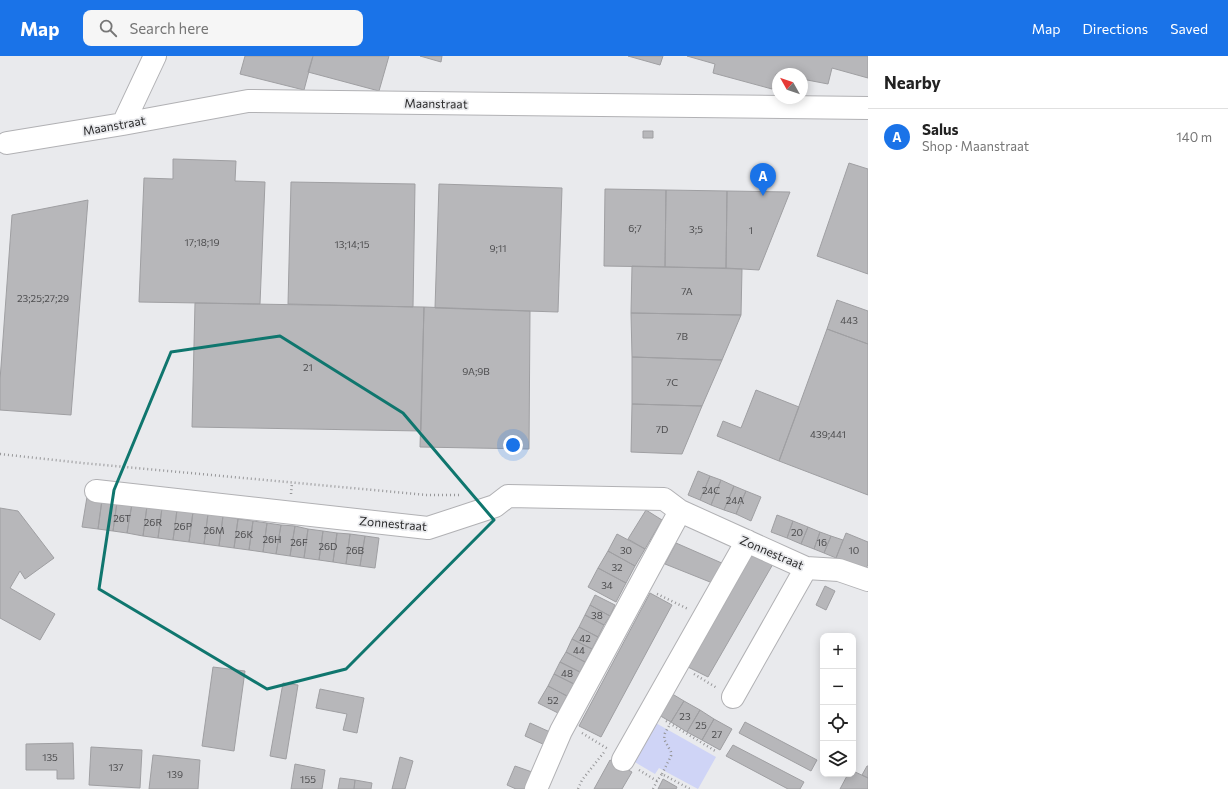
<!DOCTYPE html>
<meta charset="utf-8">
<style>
:root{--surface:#fff;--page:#f6f6f6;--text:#222;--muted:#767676;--line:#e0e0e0;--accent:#1a73e8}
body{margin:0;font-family:Commissioner,sans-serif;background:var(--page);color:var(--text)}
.controls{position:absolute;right:12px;bottom:12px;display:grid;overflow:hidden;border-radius:8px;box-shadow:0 2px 10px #0003}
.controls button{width:36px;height:36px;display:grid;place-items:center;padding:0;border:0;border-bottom:1px solid var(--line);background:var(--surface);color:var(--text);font:20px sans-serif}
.compass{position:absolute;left:772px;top:12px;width:36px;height:36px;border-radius:50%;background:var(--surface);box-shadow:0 2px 10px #0003;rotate:310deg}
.you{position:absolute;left:513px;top:389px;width:14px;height:14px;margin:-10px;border:3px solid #fff;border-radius:50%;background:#1a73e8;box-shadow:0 0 0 6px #1a73e833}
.badge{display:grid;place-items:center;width:26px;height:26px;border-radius:50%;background:var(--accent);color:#fff;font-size:13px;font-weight:700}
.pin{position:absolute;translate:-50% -33px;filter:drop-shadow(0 1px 2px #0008)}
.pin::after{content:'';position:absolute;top:21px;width:14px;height:12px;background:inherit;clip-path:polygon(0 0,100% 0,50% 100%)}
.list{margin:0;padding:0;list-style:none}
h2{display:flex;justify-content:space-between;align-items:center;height:52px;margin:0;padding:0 16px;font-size:17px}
h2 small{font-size:13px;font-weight:400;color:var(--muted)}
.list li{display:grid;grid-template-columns:26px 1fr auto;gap:12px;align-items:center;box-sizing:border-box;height:56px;padding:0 16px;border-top:1px solid var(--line)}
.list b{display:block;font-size:15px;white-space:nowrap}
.list p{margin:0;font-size:13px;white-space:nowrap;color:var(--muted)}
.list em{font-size:13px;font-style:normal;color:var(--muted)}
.icon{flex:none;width:22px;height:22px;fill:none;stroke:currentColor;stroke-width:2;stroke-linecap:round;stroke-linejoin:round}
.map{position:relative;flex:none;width:868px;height:733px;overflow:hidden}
header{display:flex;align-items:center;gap:24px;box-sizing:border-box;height:56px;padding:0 20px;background:var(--accent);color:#fff}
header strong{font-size:19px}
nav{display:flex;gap:22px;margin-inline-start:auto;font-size:14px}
.search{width:280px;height:36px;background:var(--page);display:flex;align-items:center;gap:10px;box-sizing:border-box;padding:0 14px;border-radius:8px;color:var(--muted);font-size:15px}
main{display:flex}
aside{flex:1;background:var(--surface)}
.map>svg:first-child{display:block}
.green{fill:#cfd4f6}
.building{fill:#b7b7ba;stroke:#9f9fa2}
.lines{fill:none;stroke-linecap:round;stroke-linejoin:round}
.minor-casing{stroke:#b1b1b4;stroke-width:24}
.path{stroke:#979799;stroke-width:2.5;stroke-dasharray:1 3;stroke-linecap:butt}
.minor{stroke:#fff;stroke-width:22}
.marked{fill:none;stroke:#0f766e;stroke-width:3;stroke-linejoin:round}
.labels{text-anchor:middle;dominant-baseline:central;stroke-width:3.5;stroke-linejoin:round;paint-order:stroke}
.number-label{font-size:10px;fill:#4d4d4f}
.street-label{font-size:12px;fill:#2a2a2b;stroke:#e9eaed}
</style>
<header>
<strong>Map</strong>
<div class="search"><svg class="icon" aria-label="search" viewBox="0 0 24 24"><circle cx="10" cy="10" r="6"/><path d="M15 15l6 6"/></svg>Search here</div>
<nav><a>Map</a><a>Directions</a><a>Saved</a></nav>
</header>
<main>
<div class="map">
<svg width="868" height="733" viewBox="0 0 868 733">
<rect width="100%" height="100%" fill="#e9eaed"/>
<path class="green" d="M654,666L716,701L698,733L659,712L655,718L633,705Z"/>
<path class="building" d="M245,0H313L304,34L240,18Z
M313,0H389L379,35L308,16Z
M420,0H442L441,6Z
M628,0H663L660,9Z
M687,0H868V22L832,12L828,28L802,23V18H776L772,33L713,17L715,8Z
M643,75H653V82H643Z
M173,103L236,105L235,125L265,126L260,248L139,246L144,122L173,123Z
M849,107L868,113V218L817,200Z
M291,126L415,128L413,251L288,248Z
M439,128L562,132L558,256L435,252Z
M605,133L666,134L665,211L604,210Z
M666,134L727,135L726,212L665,211Z
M727,135L790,136L759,214L726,212Z
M88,144L71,359L0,354V324L12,159Z
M632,210L742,213L741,259L631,257Z
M837,244L868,255V288L827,273Z
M195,247L424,251L421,375L192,371Z
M424,251L530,255L529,393L420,391Z
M631,257L741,259L722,304L632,301Z
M827,273L868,288V439L779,405Z
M632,301L722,304L702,350L632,348Z
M756,334L799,351L779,405L717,380L723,365L741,372Z
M632,348L702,350L682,398L631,396Z
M698,415L710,420L700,444L688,439Z
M710,420L721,424L711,449L700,444Z
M721,424L734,430L724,454L711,449Z
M734,430L746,435L736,458L724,454Z
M746,435L761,441L751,465L736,458Z
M87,441L102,444L98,473L82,471Z
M102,444L117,446L113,475L98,473Z
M117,446L132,448L127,477L113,475Z
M132,448L147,450L143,480L127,477Z
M147,450L162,452L158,482L143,480Z
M0,452L18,455L54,502L25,523L20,515L10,532L55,558L40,584L0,562Z
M162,452L177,454L173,484L158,482Z
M177,454L193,456L189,486L173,484Z
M646,454L662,464L645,493L628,483Z
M193,456L208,458L204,488L189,486Z
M208,458L223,460L219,490L204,488Z
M777,459L793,465L787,482L771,476Z
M223,460L238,463L234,492L219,490Z
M238,463L253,465L249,494L234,492Z
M253,465L267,467L263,496L249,494Z
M793,465L808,471L801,488L787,482Z
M267,467L281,469L276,498L263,496Z
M281,469L295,470L290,500L276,498Z
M295,470L308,473L304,502L290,500Z
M808,471L820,476L814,493L801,488Z
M308,473L323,475L319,504L304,502Z
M323,475L337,477L333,506L319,504Z
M820,476L831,480L824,497L814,493Z
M337,477L350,478L346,508L333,506Z
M846,477L868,486V508L866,513L836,502Z
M350,478L365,480L360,510L346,508Z
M617,478L645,493L635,510L608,495Z
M365,480L379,482L375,512L360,510Z
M831,480L843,484L836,502L824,497Z
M676,487L724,508L715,528L665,508Z
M608,495L635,510L626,527L598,512Z
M750,499L773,508L708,621L686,610Z
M598,512L626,527L616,546L588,531Z
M825,530L835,535L826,554L816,549Z
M650,537L672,549L601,681L579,670Z
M595,539L615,549L610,560L590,549Z
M590,549L610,560L604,569L585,559Z
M585,559L604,569L598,581L579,571Z
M579,571L598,581L592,593L572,583Z
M572,583L592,593L585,606L566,596Z
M566,596L585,606L580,616L560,606Z
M560,606L580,616L574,628L554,618Z
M213,611L245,615L234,695L202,690Z
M554,618L574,628L567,640L548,630Z
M283,627L298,629L286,703L270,700Z
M548,630L567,640L558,657L538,647Z
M320,633L364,642L357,677L343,674L347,658L316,652Z
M669,636L684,645L671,666L657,658Z
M684,645L700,654L687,676L671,666Z
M700,654L714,663L702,684L687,676Z
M714,663L732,673L720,694L702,684Z
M745,666L817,704L811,715L739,677Z
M530,667L550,676L545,689L525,680Z
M73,687L74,723H57V714H26V688Z
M733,689L804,726L800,733H788L726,700Z
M91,691L142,694L140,732L89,729Z
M153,699L200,704L198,733H149Z
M400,701L413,705L405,733H392Z
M610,704L632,716L622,733H594Z
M295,708L325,714L322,733H291Z
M515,710L532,716L525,733H516L507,729Z
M867,710H868V722L862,719Z
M853,715L868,722V733H840L848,718H853Z
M340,722L355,724L354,733H338Z
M663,723L677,731L676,733H658Z
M355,724L372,727L371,733H354Z"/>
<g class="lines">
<defs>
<path id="minor" d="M123,68L155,0
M7,87L123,68L248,45L868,52
M96,435L428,472L495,450L508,440L664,443L680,455L806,512L839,514L868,524
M733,641L806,512
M623,704L747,485
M536,733L561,675L680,455"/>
</defs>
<use href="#minor" class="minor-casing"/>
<path class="path" d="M0,398L82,407L427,439H462
M291,438L292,427
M657,538L688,553
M694,618L717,632
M666,665L717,696
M582,677L608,693
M639,714L657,725L662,718L690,733
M662,718L671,700V696L664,683L665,677L670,668
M578,733L582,724L605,695
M653,733L657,725"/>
<use href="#minor" class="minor"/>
</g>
<path class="marked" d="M280,280L403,357L494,464L346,613L267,633L99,533L114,434L171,296Z"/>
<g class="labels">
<g class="number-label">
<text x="635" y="172">6;7</text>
<text x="696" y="173">3;5</text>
<text x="751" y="174">1</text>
<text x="202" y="186">17;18;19</text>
<text x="352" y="188">13;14;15</text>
<text x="498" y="192">9;11</text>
<text x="687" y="235">7A</text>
<text x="43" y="242">23;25;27;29</text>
<text x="849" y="264">443</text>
<text x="682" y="280">7B</text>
<text x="308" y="311">21</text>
<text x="476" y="315">9A;9B</text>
<text x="672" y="326">7C</text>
<text x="662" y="373">7D</text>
<text x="828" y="378">439;441</text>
<text x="711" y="434">24C</text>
<text x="735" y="444">24A</text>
<text x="122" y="462">26T</text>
<text x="153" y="466">26R</text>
<text x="183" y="470">26P</text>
<text x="214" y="474">26M</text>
<text x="797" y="476">20</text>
<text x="244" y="478">26K</text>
<text x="272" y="483">26H</text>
<text x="299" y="486">26F</text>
<text x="822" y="486">16</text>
<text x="328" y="490">26D</text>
<text x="355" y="494">26B</text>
<text x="626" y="494">30</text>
<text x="854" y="494">10</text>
<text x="617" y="511">32</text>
<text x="607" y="529">34</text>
<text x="597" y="559">38</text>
<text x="585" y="582">42</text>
<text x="579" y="594">44</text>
<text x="567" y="617">48</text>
<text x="553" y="644">52</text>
<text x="685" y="660">23</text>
<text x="701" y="669">25</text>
<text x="717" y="678">27</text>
<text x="50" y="701">135</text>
<text x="116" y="711">137</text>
<text x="175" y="718">139</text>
<text x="308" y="723">155</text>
</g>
<g class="street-label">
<text transform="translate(436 47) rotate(1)">Maanstraat</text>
<text transform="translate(114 69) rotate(-10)">Maanstraat</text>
<text transform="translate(393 467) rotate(5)">Zonnestraat</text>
<text transform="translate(772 496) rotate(23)">Zonnestraat</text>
</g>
</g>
</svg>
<div class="controls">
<button>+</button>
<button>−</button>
<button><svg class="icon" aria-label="locate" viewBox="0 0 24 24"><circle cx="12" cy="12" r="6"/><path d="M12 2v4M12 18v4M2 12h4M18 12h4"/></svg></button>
<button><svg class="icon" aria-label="layers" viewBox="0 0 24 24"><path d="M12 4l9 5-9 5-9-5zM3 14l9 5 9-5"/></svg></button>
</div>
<svg class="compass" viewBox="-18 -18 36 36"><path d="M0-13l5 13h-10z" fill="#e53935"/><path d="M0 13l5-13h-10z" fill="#767676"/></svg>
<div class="you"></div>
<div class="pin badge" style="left:763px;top:140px">A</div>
</div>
<aside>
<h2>Nearby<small></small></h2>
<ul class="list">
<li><span class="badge">A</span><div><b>Salus</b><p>Shop · Maanstraat</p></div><em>140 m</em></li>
</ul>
</aside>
</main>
